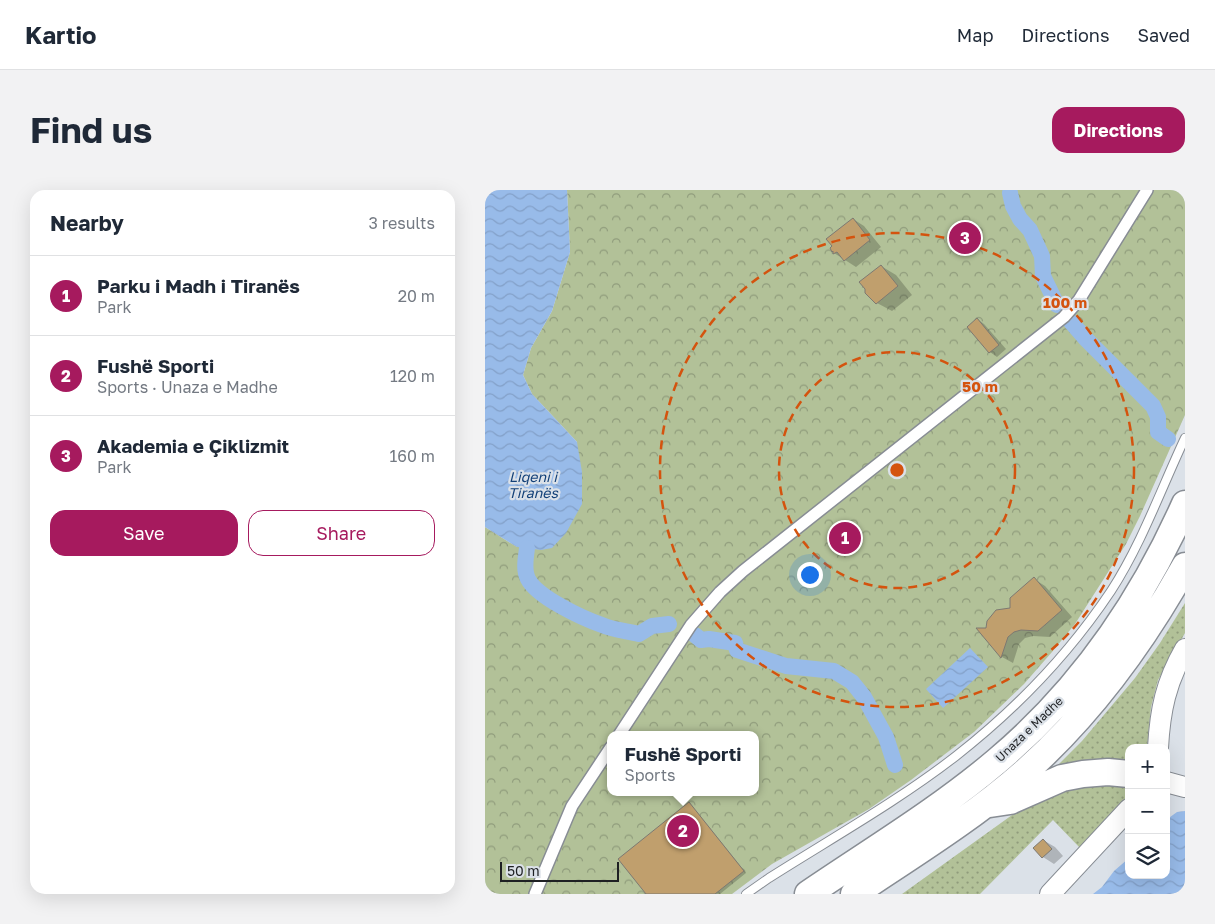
<!DOCTYPE html>
<meta charset="utf-8">
<style>
:root{--surface:#fff;--page:#f2f2f3;--text:#1f2937;--muted:#747a83;--line:#e0e1e3;--accent:#a61a5e}
body{margin:0;font-family:"Golos Text",sans-serif;background:var(--page);color:var(--text)}
.controls{position:absolute;right:15px;bottom:15px;display:grid;overflow:hidden;border-radius:10px;box-shadow:0 5px 20px #0002}
.controls button{width:45px;height:45px;display:grid;place-items:center;padding:0;border:0;border-bottom:1px solid var(--line);background:var(--surface);color:var(--text);font:25px sans-serif}
.scale{position:absolute;left:15px;bottom:12px;width:119px;box-sizing:border-box;padding-left:5px;border:2px solid #1e2023;border-top:0;font-size:14px;line-height:18px;white-space:nowrap;color:#1e2023;-webkit-text-stroke:4px #dbe1e8;paint-order:stroke}
.you{position:absolute;left:324px;top:384px;width:18px;height:18px;margin:-12px;border:4px solid #fff;border-radius:50%;background:#1a73e8;box-shadow:0 0 0 8px #1a73e833}
.badge{display:grid;place-items:center;width:32px;height:32px;border-radius:50%;background:var(--accent);color:#fff;font-size:16px;font-weight:700}
.pin{position:absolute;translate:-50% -50%;border:2px solid #fff;box-shadow:0 1px 5px #0006}
.popup{position:absolute;left:122px;top:541px;width:152px;height:65px;box-sizing:border-box;display:grid;place-content:center;border-radius:10px;background:var(--surface);filter:drop-shadow(0 1px 4px #0005);font-size:16px;white-space:nowrap;color:var(--muted)}
.popup b{font-size:19px;color:var(--text)}
.popup::after{content:'';position:absolute;left:50%;top:100%;margin-left:-10px;border:10px solid transparent;border-top-color:var(--surface)}
.list{margin:0;padding:0;list-style:none}
h2{display:flex;justify-content:space-between;align-items:center;height:65px;margin:0;padding:0 20px;font-size:21px}
h2 small{font-size:16px;font-weight:400;color:var(--muted)}
.list li{display:grid;grid-template-columns:32px 1fr auto;gap:15px;align-items:center;box-sizing:border-box;height:80px;padding:0 20px;border-top:1px solid var(--line)}
.list b{display:block;font-size:19px;white-space:nowrap}
.list p{margin:0;font-size:16px;white-space:nowrap;color:var(--muted)}
.list em{font-size:16px;font-style:normal;color:var(--muted)}
.actions{display:flex;gap:10px;padding:15px 20px}
.actions a{flex:1;padding:11px 0;border:1px solid var(--accent);border-radius:15px;text-align:center;font-size:18px;color:var(--accent)}
.actions .main{background:var(--accent);color:#fff}
.icon{flex:none;width:28px;height:28px;fill:none;stroke:currentColor;stroke-width:2;stroke-linecap:round;stroke-linejoin:round}
.map{position:relative;flex:none;width:700px;height:704px;overflow:hidden;border-radius:15px}
header{display:flex;align-items:center;gap:30px;box-sizing:border-box;height:70px;padding:0 25px;background:var(--surface);border-bottom:1px solid var(--line)}
header strong{font-size:24px}
nav{display:flex;gap:28px;margin-inline-start:auto;font-size:18px}
.intro{display:flex;align-items:center;justify-content:space-between;box-sizing:border-box;height:120px;padding:0 30px}
h1{margin:0;font-size:35px}
.button{padding:12px 22px;border-radius:15px;background:var(--accent);color:#fff;font-size:18px;font-weight:700}
main{display:flex;gap:30px;padding:0 30px}
aside{flex:1;background:var(--surface);border-radius:15px;box-shadow:0 5px 20px #0002}
.map>svg:first-child{display:block}
.grass{fill:url(#grass-dots)}
.park{fill:url(#park-crowns);fill-rule:evenodd}
.water{fill:url(#water-waves)}
.shadow{fill:#0003}
.lines{fill:none;stroke-linecap:round;stroke-linejoin:round}
.canal{stroke:#98bbe9;stroke-width:16}
.building{fill:#c09f6d;stroke:#7d7972}
.service-casing{stroke:#888d94;stroke-width:10}
.pedestrian-casing{stroke:#888d94;stroke-width:14}
.tertiary-casing{stroke:#888d94;stroke-width:22}
.trunk-casing{stroke:#888d94;stroke-width:29}
.service{stroke:#fff;stroke-width:8}
.pedestrian{stroke:#fff;stroke-width:11}
.tertiary{stroke:#fff;stroke-width:20}
.trunk{stroke:#fff;stroke-width:26}
.ring{fill:none;stroke:#d4530e;stroke-width:2.5;stroke-dasharray:9 6}
.labels{text-anchor:middle;dominant-baseline:central;stroke-width:4.5;stroke-linejoin:round;paint-order:stroke}
.street-label{font-size:12px;fill:#1e2023;stroke:#dbe1e8}
.water-label{font-size:14px;font-style:italic;fill:#124078;stroke:#dbe1e8}
.centre{fill:#d4530e;stroke:#dbe1e8;stroke-width:2.5}
.ring-label{font-size:15px;text-anchor:middle;font-weight:bold;fill:#d4530e;stroke:#dbe1e8;stroke-width:4.5;stroke-linejoin:round;paint-order:stroke}
</style>
<header>
<strong>Kartio</strong>
<nav><a>Map</a><a>Directions</a><a>Saved</a></nav>
</header>
<div class="intro"><h1>Find us</h1><a class="button">Directions</a></div>
<main>
<aside>
<h2>Nearby<small>3 results</small></h2>
<ul class="list">
<li><span class="badge">1</span><div><b>Parku i Madh i Tiranës</b><p>Park</p></div><em>20 m</em></li>
<li><span class="badge">2</span><div><b>Fushë Sporti</b><p>Sports · Unaza e Madhe</p></div><em>120 m</em></li>
<li><span class="badge">3</span><div><b>Akademia e Çiklizmit</b><p>Park</p></div><em>160 m</em></li>
</ul>
<div class="actions"><a class="main">Save</a><a>Share</a></div>
</aside>
<div class="map">
<svg width="700" height="704" viewBox="0 0 700 704">
<defs>
<pattern id="grass-dots" width="8" height="8" patternUnits="userSpaceOnUse" patternTransform="scale(1.25)"><rect width="8" height="8" fill="#b2c198"/><path d="M2 2h.1M6 6h.1" fill="none" stroke="#909c7c" stroke-width="1.8" stroke-linecap="round"/></pattern>
<pattern id="park-crowns" width="20" height="18" patternUnits="userSpaceOnUse" patternTransform="scale(1.25)"><rect width="20" height="18" fill="#b2c198"/><path d="M2 6a3 3 0 1 1 6 0M12 15a3 3 0 1 1 6 0" fill="none" stroke="#909c7c"/></pattern>
<pattern id="water-waves" width="16" height="10" patternUnits="userSpaceOnUse" patternTransform="scale(1.25)"><rect width="16" height="10" fill="#98bbe9"/><path d="M0 5q4-4 8 0t8 0" fill="none" stroke="#83a0c8"/></pattern>
</defs>
<rect width="100%" height="100%" fill="#dbe1e8"/>
<path class="grass" d="M700,413V443L673,490L666,517L662,558H644V608L596,659L568,630L495,704H417L537,618L564,584L597,551L650,488L675,453Z"/>
<path class="park" d="M82,0H700V225L655,326L641,354L590,434L567,462L539,494L489,542L426,590L384,619L287,674L247,704H0V337L32,357L92,252L47,204L38,185L46,158L67,121L85,62ZM126,545H270V602H126Z"/>
<path class="water" d="M0,0H82L85,62L67,121L46,158L38,185L47,204L92,252L97,282V314L81,343L67,358L56,360L32,357L0,337Z
M485,458L503,477L458,518L441,499Z
M700,621V704H608L617,697L629,681L644,668V685H681V630L692,622Z"/>
<path class="shadow" d="M368,29L379,36L396,57L371,77L349,63L346,58Z
M396,76L411,85L427,105L407,121L392,113Z
M492,129L499,134L521,159L512,167L505,162L483,137Z
M549,389L560,396L587,427L565,447L548,446L540,448L534,454L528,473L517,467L493,439H502L526,419Z
M207,616L261,683L235,704H163Z
M558,650L570,657L578,666L569,674L558,667L550,658Z"/>
<g class="lines">
<path class="canal" d="M525,3L528,16L535,29L545,40L557,66L558,86L572,115
M586,132L600,148L668,216L673,227V242L683,249
M42,358C41,368 38,379 43,389C52,407 97,428 117,435C128,440 142,441 154,444L167,436L184,434
M210,445L216,450L224,449L250,453L252,460L301,476L349,481L367,492L379,507L401,547L410,575"/>
</g>
<path class="building" d="M368,28L385,50L359,71L352,62L348,64V61L347,62L345,58L347,56L341,49Z
M396,75L413,96L391,114L380,103V99L374,92Z
M492,128L514,155L504,163L482,137Z
M549,387L577,420L553,441L536,440L529,442L523,447L516,468L491,438H501L502,431L511,420L525,418V408Z
M204,612L259,681L230,704H161L133,669Z
M558,649L567,659L557,668L548,658Z"/>
<g class="lines">
<defs>
<path id="service" d="M261,704L284,688C347,648 413,611 471,566C531,519 584,464 626,401C657,353 676,299 700,248"/>
<path id="pedestrian" d="M134,545L206,435L235,402L258,381L579,127L594,110L662,0
M50,704L87,616L126,557"/>
<path id="tertiary" d="M673,558C675,520 681,492 700,459
M681,592L700,597
M565,704L644,619"/>
<path id="trunk" d="M505,614L525,611L577,588L598,584L623,582L644,584
M323,704C386,661 453,621 512,571C595,501 656,413 700,314
M369,704C427,665 488,628 541,581C607,522 657,453 700,376"/>
</defs>
<use href="#service" class="service-casing"/>
<use href="#pedestrian" class="pedestrian-casing"/>
<use href="#tertiary" class="tertiary-casing"/>
<use href="#trunk" class="trunk-casing"/>
<use href="#service" class="service"/>
<use href="#pedestrian" class="pedestrian"/>
<use href="#tertiary" class="tertiary"/>
<use href="#trunk" class="trunk"/>
</g>
<g class="ring">
<circle cx="412" cy="280" r="118"/>
<circle cx="412" cy="280" r="237"/>
</g>
<g class="labels">
<g class="street-label">
<text transform="translate(544 539) rotate(-44)">Unaza e Madhe</text>
</g>
<g class="water-label">
<text x="48" y="286">Liqeni i<tspan x="48" dy="16">Tiranës</tspan></text>
</g>
</g>
<circle cx="412" cy="280" r="8" class="centre"/>
<g class="ring-label">
<text x="580" y="118">100 m</text>
<text x="495" y="202">50 m</text>
</g>
</svg>
<div class="controls">
<button>+</button>
<button>−</button>
<button><svg class="icon" aria-label="layers" viewBox="0 0 24 24"><path d="M12 4l9 5-9 5-9-5zM3 14l9 5 9-5"/></svg></button>
</div>
<div class="scale">50 m</div>
<div class="you"></div>
<div class="pin badge" style="left:360px;top:348px">1</div>
<div class="pin badge" style="left:198px;top:641px">2</div>
<div class="popup"><b>Fushë Sporti</b>Sports</div>
<div class="pin badge" style="left:480px;top:48px">3</div>
</div>
</main>
